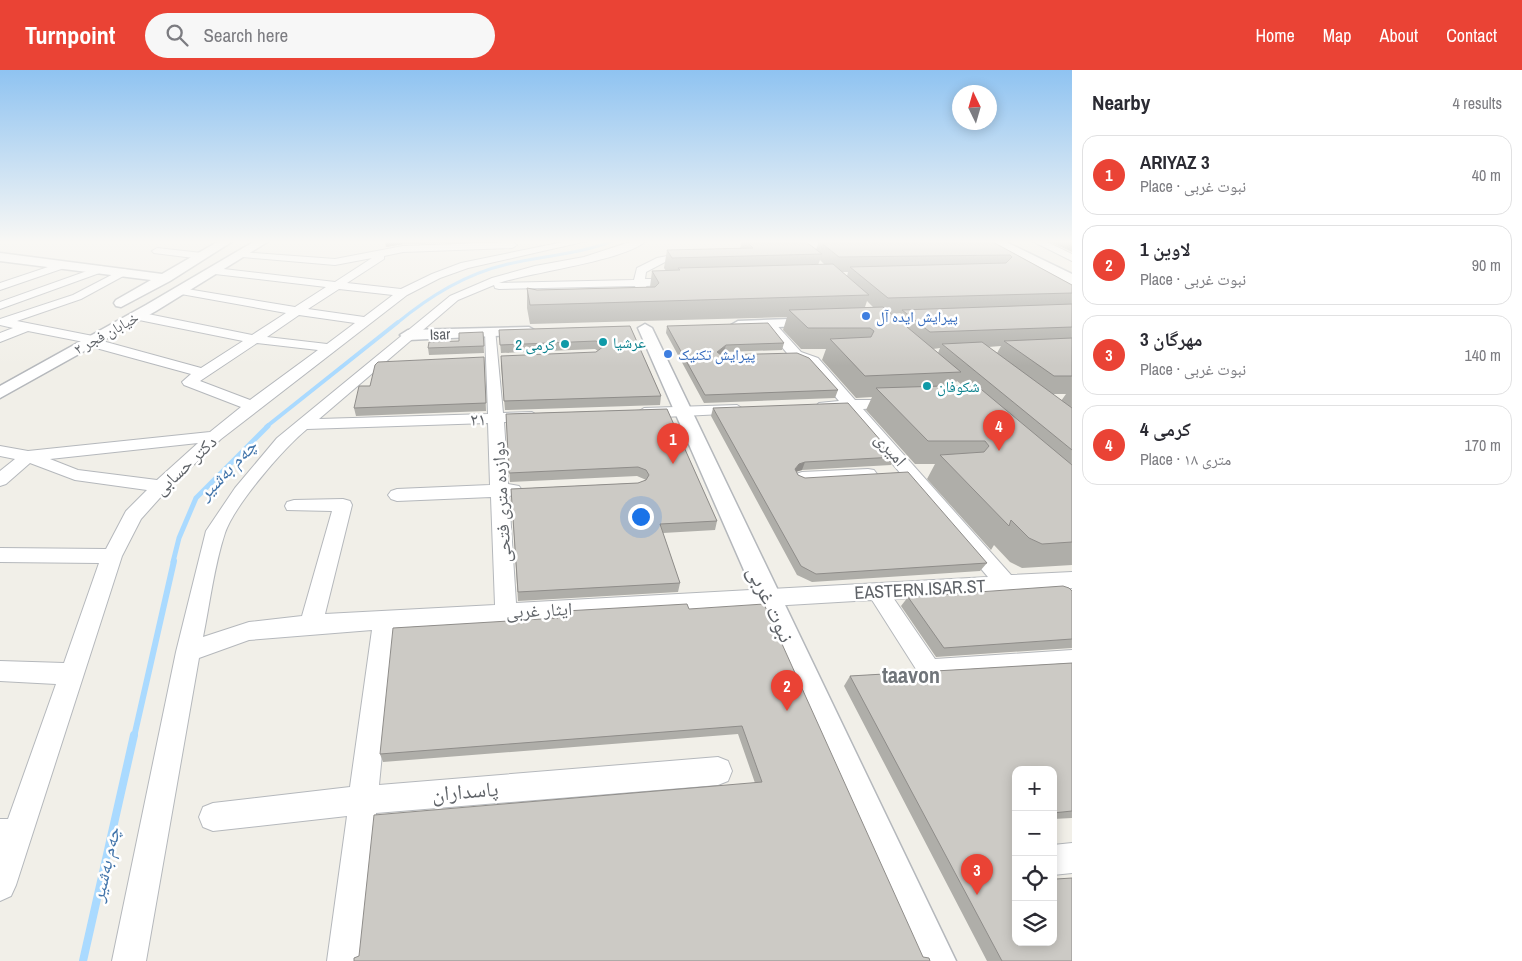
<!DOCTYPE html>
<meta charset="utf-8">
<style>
:root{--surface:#fff;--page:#f7f7f7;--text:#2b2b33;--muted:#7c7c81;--line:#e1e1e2;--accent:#ea4335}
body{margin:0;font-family:"Archivo Narrow","Noto Naskh Arabic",sans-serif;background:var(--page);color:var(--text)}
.controls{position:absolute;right:15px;bottom:15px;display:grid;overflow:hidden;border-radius:10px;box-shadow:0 2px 12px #0003}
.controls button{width:45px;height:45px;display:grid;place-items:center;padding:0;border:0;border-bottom:1px solid var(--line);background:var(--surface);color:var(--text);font:25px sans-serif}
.compass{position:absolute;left:952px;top:15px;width:45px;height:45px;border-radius:50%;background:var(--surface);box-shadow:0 2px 12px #0003;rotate:355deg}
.you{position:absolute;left:640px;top:446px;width:18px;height:18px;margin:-12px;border:4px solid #fff;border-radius:50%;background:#1a73e8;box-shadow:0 0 0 8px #1a73e833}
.badge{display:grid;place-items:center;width:32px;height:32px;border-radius:50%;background:var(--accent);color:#fff;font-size:16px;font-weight:700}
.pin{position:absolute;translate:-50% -41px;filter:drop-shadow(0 1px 2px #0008)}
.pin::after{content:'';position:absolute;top:26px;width:18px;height:15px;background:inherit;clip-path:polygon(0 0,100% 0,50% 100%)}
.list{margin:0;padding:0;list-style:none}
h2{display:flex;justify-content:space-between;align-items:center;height:65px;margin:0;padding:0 20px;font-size:21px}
h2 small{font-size:16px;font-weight:400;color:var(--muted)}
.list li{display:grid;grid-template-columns:32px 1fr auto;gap:15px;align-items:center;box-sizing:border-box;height:80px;margin:0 10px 10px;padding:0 10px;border:1px solid var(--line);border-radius:15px}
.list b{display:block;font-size:19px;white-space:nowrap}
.list p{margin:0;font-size:16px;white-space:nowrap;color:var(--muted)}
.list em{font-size:16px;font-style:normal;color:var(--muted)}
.icon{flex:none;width:28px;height:28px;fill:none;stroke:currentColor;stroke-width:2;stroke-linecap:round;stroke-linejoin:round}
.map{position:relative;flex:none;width:1072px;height:891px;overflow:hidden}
header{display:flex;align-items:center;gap:30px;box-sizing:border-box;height:70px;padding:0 25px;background:var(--accent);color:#fff}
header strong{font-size:24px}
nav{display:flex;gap:28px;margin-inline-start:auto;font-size:18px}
.search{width:350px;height:45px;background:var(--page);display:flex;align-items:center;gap:12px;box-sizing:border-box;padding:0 18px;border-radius:28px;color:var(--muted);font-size:19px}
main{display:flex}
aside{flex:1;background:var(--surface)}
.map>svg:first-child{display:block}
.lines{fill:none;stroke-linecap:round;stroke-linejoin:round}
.stream-far4{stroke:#aadaff;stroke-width:3}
.stream-far3{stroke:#aadaff;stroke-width:4}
.stream-far2{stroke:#aadaff;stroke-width:5}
.stream-far1{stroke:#aadaff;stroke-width:6}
.stream{stroke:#aadaff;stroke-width:8}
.minor-casing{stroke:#b5b8bc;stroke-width:2}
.tertiary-casing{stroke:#b5b8bc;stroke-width:3}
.secondary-casing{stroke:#b6babf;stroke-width:3}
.minor{fill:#fff;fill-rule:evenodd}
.tertiary{fill:#fff;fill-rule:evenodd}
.secondary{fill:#fff;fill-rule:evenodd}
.wall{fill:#afaea9;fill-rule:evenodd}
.shaded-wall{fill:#8f8d8a}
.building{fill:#cccac5;stroke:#8f8d8a}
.shop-dot{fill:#3f7fe0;stroke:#fff;stroke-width:2}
.culture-dot{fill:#0f9aa8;stroke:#fff;stroke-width:2}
.labels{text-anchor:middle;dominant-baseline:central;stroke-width:5;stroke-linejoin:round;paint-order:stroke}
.far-shop-label{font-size:15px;fill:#366cbe;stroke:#fff;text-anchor:start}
.far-street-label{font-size:15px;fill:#5f6368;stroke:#fff}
.far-culture-label{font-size:15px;fill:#0d838f;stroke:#fff;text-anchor:start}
.street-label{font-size:18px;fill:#5f6368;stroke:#fff}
.water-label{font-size:19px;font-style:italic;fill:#4174aa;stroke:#fff}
.near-street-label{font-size:21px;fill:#5f6368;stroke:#fff}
.near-neighbourhood-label{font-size:22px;font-weight:bold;fill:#70757a;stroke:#fff}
</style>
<header>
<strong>Turnpoint</strong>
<div class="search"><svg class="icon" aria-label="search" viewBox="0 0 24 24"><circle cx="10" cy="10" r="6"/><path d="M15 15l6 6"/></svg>Search here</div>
<nav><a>Home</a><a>Map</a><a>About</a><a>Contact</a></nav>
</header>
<main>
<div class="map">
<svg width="1072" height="891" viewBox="0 0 1072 891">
<rect width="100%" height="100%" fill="#f1efe8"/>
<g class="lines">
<path class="stream-far4" d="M397,253C430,226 465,204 508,194C543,186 579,184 613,171"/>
<path class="stream-far3" d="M266,357L398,252"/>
<path class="stream-far2" d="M173,492L179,468L196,428L268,356"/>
<path class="stream-far1" d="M134,667L174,491"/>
<path class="stream" d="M83,891L134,665"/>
<defs>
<path id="minor" d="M568,171H587L468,198L440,208L407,225L221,369L167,420L141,449L122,486L16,815L11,826L0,831V749H8L56,614L0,611V591L64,593L99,493L0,492V478L106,479L126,441L147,420L75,410L30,393L6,414L0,416V401L15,389L0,386V376L28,381L210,362L241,337L184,315L182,312L191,304L96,278L89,273L28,261L0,272V263L13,258L0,255V249L73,225L123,199L127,200V204L81,229L17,251L98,267L106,272L201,298L243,271L134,249L132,246L134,243L138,242L252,265L286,243L181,224L175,221L181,218L295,237L326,217L215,204L210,201L215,198L335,212L372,188L335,195L243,187L240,186V182L335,189L403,176L512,172L517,175L512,178L403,182L384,186V189L347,213L401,219L432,204L461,193ZM339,219L393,225L364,247L308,239ZM299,245L355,253L327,274L267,267ZM257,273L318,280L250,330L200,311ZM198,373L157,410L78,400L50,389Z
M633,171H646C624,191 532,202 499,213L634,210L637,198L657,188L692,181V185L665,192L646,202L645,209H674L678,210V214L646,216L650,224L644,227L640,226L635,216L499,219L495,218L494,215L458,230L319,349L488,344L485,262L487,259H495L503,343L532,342L540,347L532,352H504L508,414L519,416L522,420L519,424L509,426L516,533L988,507L847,340L819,339L816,336L819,333L839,331L808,294L791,288L763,254L769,250L773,251L801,282L818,288L855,330H899L901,333L894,337L863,339L1011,505L1072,502V518L894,529L935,589L1072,580V600L929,610L921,607L872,530L394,558L379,715L718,687L728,691L732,701L728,711L718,715L376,743L361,891H327L347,746L213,761L203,757L199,747L203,737L213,733L350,717L372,560L249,570L199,588L146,891H112L176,582L206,461L235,418L277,368L450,226L492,208L535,196L584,187ZM488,353L490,415L397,419L391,421L388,425L391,429L397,431L491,427L495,535L325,544L352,435L350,431L343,429L294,430L287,432L285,436L287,440L332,441L302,546L249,552L203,567C210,533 214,496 225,463C235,434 284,378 307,359Z
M1032,171H1045L1072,184V191Z
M157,178L202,183L207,186L202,189L154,183L152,181Z
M63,192L67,193V197L0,220V213Z
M101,196L106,199L105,201L0,239V232Z
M737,335L745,340L742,343L644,348L636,343L644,338Z
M868,399L874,400L877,404L874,408L802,414L796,412L793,408L796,404L802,402Z
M1072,773V803L1053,805V775Z"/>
<path id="tertiary" d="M219,171H233L170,211L121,237L116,236L114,233L116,230L151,210L0,191V183L162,204Z
M255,171H269L156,241L0,328V316L146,235Z
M816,248L823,252L821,255L738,259L731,255L738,251Z
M645,254L652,258L956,891H915L638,258Z
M529,257L536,261L534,264L408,270L400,265L408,260Z"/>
<path id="secondary" d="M986,171H1004L1072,204V215Z"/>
</defs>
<use href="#minor" class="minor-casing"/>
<use href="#tertiary" class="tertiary-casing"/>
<use href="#secondary" class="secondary-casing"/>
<use href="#minor" class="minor"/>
<use href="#tertiary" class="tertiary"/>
<use href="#secondary" class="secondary"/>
</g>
<path class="wall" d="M385,171H526L403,174L386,177Z
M742,171H804L816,180L819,171H991L1072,215V495L1022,498L1010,492L994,475L991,480L927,409L935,394H915L866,340L872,327L856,328L822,290L826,279H801L783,260L787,247L530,254L527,238V218L537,220L650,217L652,201H666L664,198L667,180L740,179ZM820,190L825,195H818ZM842,202H848L847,206ZM867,231L873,237H865ZM901,243L898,249L892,244ZM1001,276L997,283L988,277ZM940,278L938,283L933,279ZM957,311L962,315H954ZM1052,324H1066L1061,331Z
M1048,171H1072V182Z
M630,256L661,326L660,335L505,340L501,295L596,282L598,281L595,279L501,283L499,260Z
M667,256L784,273L782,280L724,282L720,285L838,320L835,328L704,333L666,263Z
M483,262L484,283L429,285L428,278L459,271Z
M484,287L486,341L356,346L354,338Z
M713,338L895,387L891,395L802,400L796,402L798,405L987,493L980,501L812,512L797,505L711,346Z
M667,339L717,451L715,460L663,463L680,513L678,522L518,531L511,419L638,413L646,410L644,409L637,406L510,412L506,344Z
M1072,521V578L936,587L901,536L908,527Z
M689,539L923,887L354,891L755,713L738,664L383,692L380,684L548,548V542Z
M1072,593V748L1053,749V700H1016V872L1072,891H987L844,616L850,606Z"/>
<path class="shaded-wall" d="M385,171H402L403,174L386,177Z
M726,275L724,282L715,289L717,282Z
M805,392L802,400L795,402V399L799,394Z"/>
<path class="building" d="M746,171H805L822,184L672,188L667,180L753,178Z
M819,171H991L1072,215V223L888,228L850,197L1006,193L1012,187L1010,185L839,187Z
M833,194L869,225L530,235L527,218L537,220L655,217L659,213L652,201L680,200L678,198Z
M1072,234V257L930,262L902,240Z
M883,237L961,302L865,306L830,269L871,267L874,261L870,258H808L789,240Z
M768,253L784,273L726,275L717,282L721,285L797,283L809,288L838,320L705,325L667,256Z
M630,256L661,326L504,331L501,286L596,282L604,276L596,271L500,275L499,260Z
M483,262L484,276L428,278L429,272L459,271V263Z
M1072,268V306H1054L1004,271Z
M982,272L1072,338V380L942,274Z
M484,287L486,333L354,338L359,316H370L375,295L378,292Z
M976,315L1072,395V472L1042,474L1029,468L1011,450L1009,456L940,385L984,382L989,376L985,371H928L876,318Z
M848,333L895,387L805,392L799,394L795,399L798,405L805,408L908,402L987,493L816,504L801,496L713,338Z
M667,339L717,451L660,454L680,513L518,522L511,419L638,413L646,410L649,405L646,400L638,397L509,403L506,344Z
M1063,516L1069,518L1072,521V569L944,578L908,527Z
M687,534L689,539L764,534L923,887L929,888L930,891H354V888L359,886L374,745L762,712L742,656L380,684L393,558L558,548L548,542Z
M1072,593V741L1053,743V700H1016V872H1053V805L1056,809L1072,808V891H1002L850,606Z"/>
<linearGradient id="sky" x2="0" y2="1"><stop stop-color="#8fc3f1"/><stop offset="0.58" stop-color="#f9f8f5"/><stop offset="1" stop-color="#f9f8f5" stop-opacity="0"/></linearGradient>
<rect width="1072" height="296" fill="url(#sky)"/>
<g class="shop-dot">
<circle cx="866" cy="246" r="5"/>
<circle cx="668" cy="284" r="5"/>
</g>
<g class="culture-dot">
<circle cx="603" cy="272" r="5"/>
<circle cx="565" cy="274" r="5"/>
<circle cx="927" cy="316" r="5"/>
</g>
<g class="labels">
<g class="far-shop-label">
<text x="876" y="246">پیرایش ایده آل</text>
<text x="678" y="284">پیرایش تکنیک</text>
</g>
<g class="far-street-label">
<text transform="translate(106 263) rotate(-29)">خیابان فجر ۲</text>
<text transform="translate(440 264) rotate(-2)">Isar</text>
</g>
<g class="far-culture-label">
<text x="613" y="272">عرشیا</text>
<text x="555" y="274" text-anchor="end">کرمی 2</text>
<text x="937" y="316">شکوفان</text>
</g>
<g class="street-label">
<text transform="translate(478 349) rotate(-2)">۲۱</text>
<text transform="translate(891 379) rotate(49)">امیری</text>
<text transform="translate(185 395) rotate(-43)">دکتر حسابی</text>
<text transform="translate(501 432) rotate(-93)">دوازده متری فتحی</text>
<text transform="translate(920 519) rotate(-3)">EASTERN.ISAR.ST</text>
<text transform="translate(539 540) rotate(-3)">ایثار غربی</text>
</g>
<g class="water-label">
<text transform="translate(227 399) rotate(-46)">چەم بەشیر</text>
<text transform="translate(105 794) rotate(-77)">چەم بەشیر</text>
</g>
<g class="near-street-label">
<text transform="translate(771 534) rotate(65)">نبوت غربی</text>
<text transform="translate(465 721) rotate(-5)">پاسداران</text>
</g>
<g class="near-neighbourhood-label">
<text x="911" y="605">taavon</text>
</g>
</g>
</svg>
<div class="controls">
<button>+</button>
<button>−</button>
<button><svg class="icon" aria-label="locate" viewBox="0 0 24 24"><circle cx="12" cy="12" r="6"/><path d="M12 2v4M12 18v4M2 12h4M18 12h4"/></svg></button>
<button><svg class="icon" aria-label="layers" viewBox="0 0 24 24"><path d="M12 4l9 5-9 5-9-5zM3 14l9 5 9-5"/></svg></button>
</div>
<svg class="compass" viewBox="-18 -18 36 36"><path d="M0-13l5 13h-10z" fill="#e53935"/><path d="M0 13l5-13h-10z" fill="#7c7c81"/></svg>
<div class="you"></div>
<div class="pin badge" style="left:673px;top:394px">1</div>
<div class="pin badge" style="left:787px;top:641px">2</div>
<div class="pin badge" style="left:977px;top:825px">3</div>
<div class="pin badge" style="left:999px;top:381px">4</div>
</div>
<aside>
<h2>Nearby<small>4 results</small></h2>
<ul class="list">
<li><span class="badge">1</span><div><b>ARIYAZ 3</b><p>Place · نبوت غربی</p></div><em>40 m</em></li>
<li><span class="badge">2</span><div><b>لاوین 1</b><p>Place · نبوت غربی</p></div><em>90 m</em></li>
<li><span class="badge">3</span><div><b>مهرگان 3</b><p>Place · نبوت غربی</p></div><em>140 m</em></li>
<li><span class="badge">4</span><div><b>کرمی 4</b><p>Place · ۱۸ متری</p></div><em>170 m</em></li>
</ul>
</aside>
</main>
